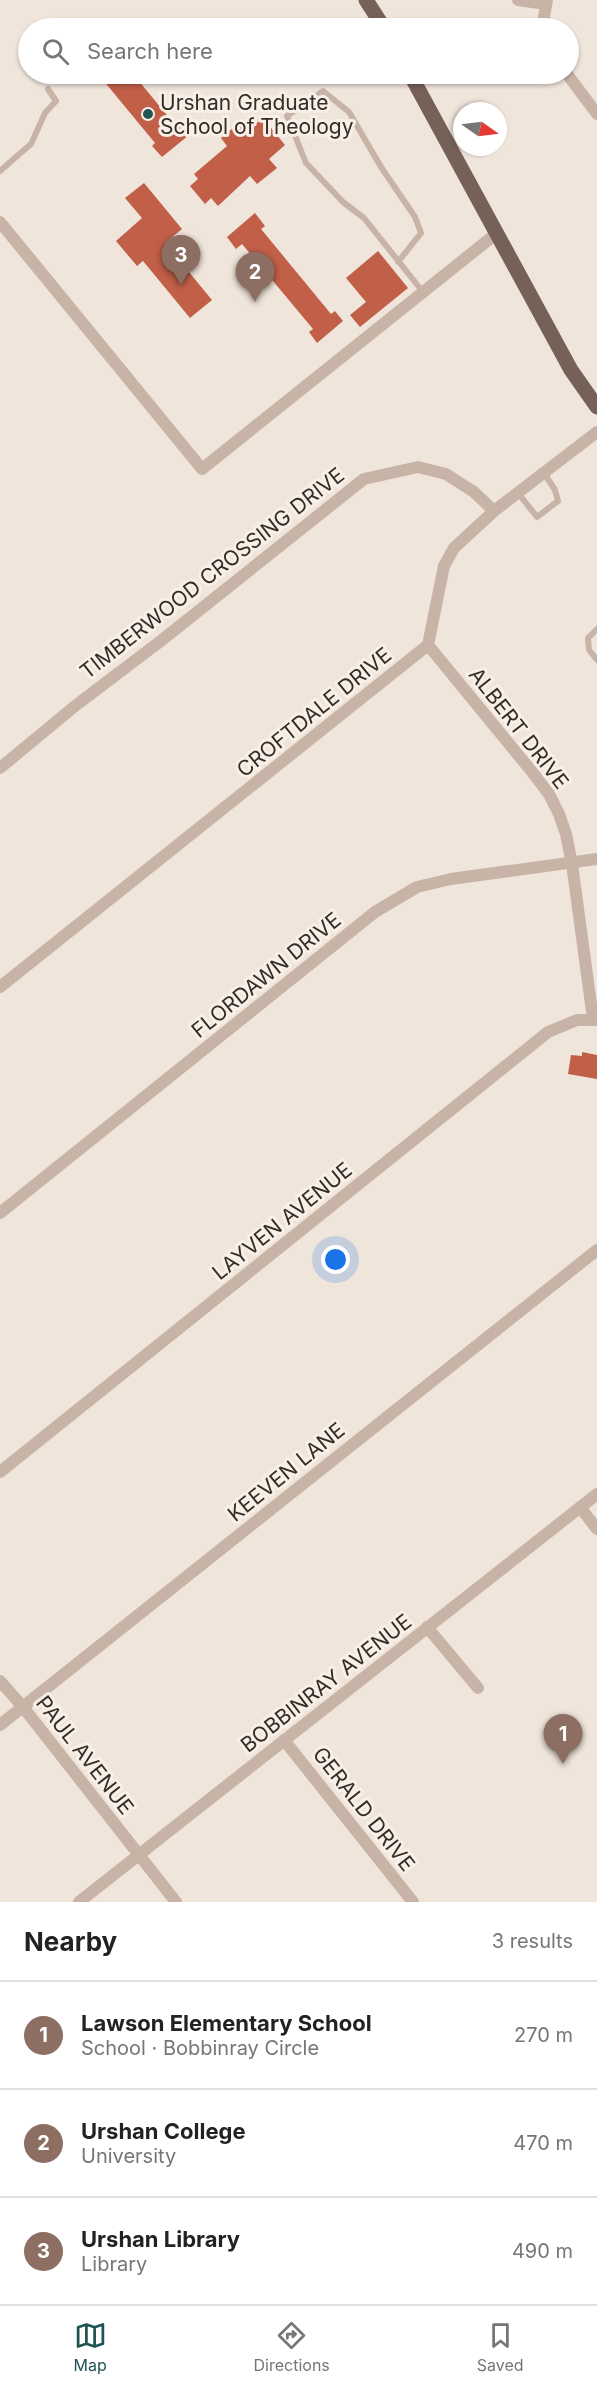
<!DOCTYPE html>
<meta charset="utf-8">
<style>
:root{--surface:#fff;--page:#f2f2f2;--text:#222;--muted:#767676;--line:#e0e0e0;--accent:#1f5454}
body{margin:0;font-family:Inter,sans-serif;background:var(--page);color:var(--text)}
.compass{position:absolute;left:453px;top:102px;width:54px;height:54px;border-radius:50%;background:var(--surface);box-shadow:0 2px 4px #0004;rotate:104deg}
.you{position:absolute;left:336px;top:1260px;width:21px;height:21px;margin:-15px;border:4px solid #fff;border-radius:50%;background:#1a73e8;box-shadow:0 0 0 9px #1a73e833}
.badge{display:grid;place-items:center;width:39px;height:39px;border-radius:50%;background:var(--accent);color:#fff;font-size:20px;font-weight:700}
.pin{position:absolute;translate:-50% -50px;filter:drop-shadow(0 2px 3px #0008)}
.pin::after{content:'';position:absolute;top:32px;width:21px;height:18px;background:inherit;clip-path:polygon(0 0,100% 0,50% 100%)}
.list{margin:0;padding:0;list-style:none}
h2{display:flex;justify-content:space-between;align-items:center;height:78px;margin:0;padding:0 24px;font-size:26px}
h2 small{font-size:20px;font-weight:400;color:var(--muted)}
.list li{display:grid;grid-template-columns:39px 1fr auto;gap:18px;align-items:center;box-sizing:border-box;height:108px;padding:0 24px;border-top:2px solid var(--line)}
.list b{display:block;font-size:22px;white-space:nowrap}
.list p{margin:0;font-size:20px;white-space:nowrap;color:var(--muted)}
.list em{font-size:20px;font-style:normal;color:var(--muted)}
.icon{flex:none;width:33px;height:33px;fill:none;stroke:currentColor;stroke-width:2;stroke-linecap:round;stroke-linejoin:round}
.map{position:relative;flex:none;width:597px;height:1902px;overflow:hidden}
.search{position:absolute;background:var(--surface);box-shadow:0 2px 4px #0004;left:18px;right:18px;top:18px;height:66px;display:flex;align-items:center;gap:15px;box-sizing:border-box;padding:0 21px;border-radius:33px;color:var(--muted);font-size:22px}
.sheet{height:402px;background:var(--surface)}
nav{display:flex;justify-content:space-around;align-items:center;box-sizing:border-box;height:84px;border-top:2px solid var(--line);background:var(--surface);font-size:16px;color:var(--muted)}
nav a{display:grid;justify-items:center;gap:3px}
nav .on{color:var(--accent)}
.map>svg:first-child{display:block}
.building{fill:#c15f48}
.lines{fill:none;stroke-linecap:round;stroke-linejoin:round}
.lane{stroke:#c8b4a7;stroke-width:6}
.street{stroke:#c8b4a7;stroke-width:12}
.primary{stroke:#766159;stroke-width:15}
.poi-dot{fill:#1f5454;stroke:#f8efe7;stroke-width:2}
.labels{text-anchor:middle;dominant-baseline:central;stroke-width:6;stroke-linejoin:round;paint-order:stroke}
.poi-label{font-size:21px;fill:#352b27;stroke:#f8efe7;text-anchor:start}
.street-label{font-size:21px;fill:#352b27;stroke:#f8efe7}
</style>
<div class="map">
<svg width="597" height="1902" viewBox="0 0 597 1902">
<rect width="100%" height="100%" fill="#f0e5db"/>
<path class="building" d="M98,74H133L176,126L180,123L189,135L162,157L152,146L155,143Z
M263,118L285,145L269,159L277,168L257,184L250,176L218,206L211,198L205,204L190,186L198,179L194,174L227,146L221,138L239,123L246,131Z
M144,183L182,229L165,243L212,300L190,318L143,261L137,266L116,241L142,218L125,198Z
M255,213L265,226L261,229L331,314L335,311L343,321L317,343L309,332L313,329L242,244L236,249L227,237Z
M378,251L408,288L360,327L350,315L366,302L346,278Z
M582,1052L597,1055V1079L568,1074L571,1055L582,1056Z"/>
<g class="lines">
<path class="lane" d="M0,171L31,144L45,113L56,101L48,89
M398,262L421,233L415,217L381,167L349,112L323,91L287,116L306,163L343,202L364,218L423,292
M518,493L537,517L558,501L555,490L544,473
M597,629L588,638L589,650L597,660"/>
<path class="street" d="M518,0L546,4
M545,28L544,17L547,0
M567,74L597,114
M0,222L202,469L497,233
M428,645L533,773L549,794L559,814L566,834L572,864L593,1019
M0,768L75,706L162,640L364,479L418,467L446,474L474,492L494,511
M0,987L428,645L444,566L454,548L494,511L597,432
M0,1213L375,912L417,887L451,879L597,859
M0,1472L548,1032L577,1020H597
M580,1507L597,1529
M427,1627L478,1688
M0,1681L23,1707L176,1902
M0,1725L597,1250
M284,1740L413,1902
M79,1902L597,1494"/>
<path class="primary" d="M366,0L384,28
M410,74L571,370L597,407"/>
</g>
<circle class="poi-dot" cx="148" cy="114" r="6"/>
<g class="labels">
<g class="poi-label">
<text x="160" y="102">Urshan Graduate<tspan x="160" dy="24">School of Theology</tspan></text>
</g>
<g class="street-label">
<text transform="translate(212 573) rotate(-38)">TIMBERWOOD CROSSING DRIVE</text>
<text transform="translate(314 712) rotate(-39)">CROFTDALE DRIVE</text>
<text transform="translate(519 728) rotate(52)">ALBERT DRIVE</text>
<text transform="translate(266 975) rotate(-39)">FLORDAWN DRIVE</text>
<text transform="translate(282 1221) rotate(-39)">LAYVEN AVENUE</text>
<text transform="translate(286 1472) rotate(-39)">KEEVEN LANE</text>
<text transform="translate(326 1683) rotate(-38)">BOBBINRAY AVENUE</text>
<text transform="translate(85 1755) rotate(52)">PAUL AVENUE</text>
<text transform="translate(364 1809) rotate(52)">GERALD DRIVE</text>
</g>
</g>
</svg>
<svg class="compass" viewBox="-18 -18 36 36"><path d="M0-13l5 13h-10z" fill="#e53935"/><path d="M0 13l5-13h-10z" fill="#767676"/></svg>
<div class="you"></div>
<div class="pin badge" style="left:563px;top:1764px;background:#8d6e63">1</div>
<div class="pin badge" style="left:255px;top:302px;background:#8d6e63">2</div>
<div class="pin badge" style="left:181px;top:285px;background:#8d6e63">3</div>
<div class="search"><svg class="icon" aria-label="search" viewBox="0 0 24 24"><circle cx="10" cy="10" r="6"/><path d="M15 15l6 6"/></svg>Search here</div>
</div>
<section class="sheet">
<h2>Nearby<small>3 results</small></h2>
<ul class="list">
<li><span class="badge" style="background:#8d6e63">1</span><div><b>Lawson Elementary School</b><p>School · Bobbinray Circle</p></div><em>270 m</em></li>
<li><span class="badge" style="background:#8d6e63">2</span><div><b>Urshan College</b><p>University</p></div><em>470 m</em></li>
<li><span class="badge" style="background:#8d6e63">3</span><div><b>Urshan Library</b><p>Library</p></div><em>490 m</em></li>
</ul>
</section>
<nav>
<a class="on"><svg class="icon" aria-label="map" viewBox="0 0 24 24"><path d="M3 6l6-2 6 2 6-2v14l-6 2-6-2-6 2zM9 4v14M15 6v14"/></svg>Map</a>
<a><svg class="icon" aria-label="directions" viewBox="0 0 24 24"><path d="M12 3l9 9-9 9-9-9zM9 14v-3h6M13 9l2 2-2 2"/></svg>Directions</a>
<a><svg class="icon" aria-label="saved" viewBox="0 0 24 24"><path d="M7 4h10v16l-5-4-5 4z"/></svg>Saved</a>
</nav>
